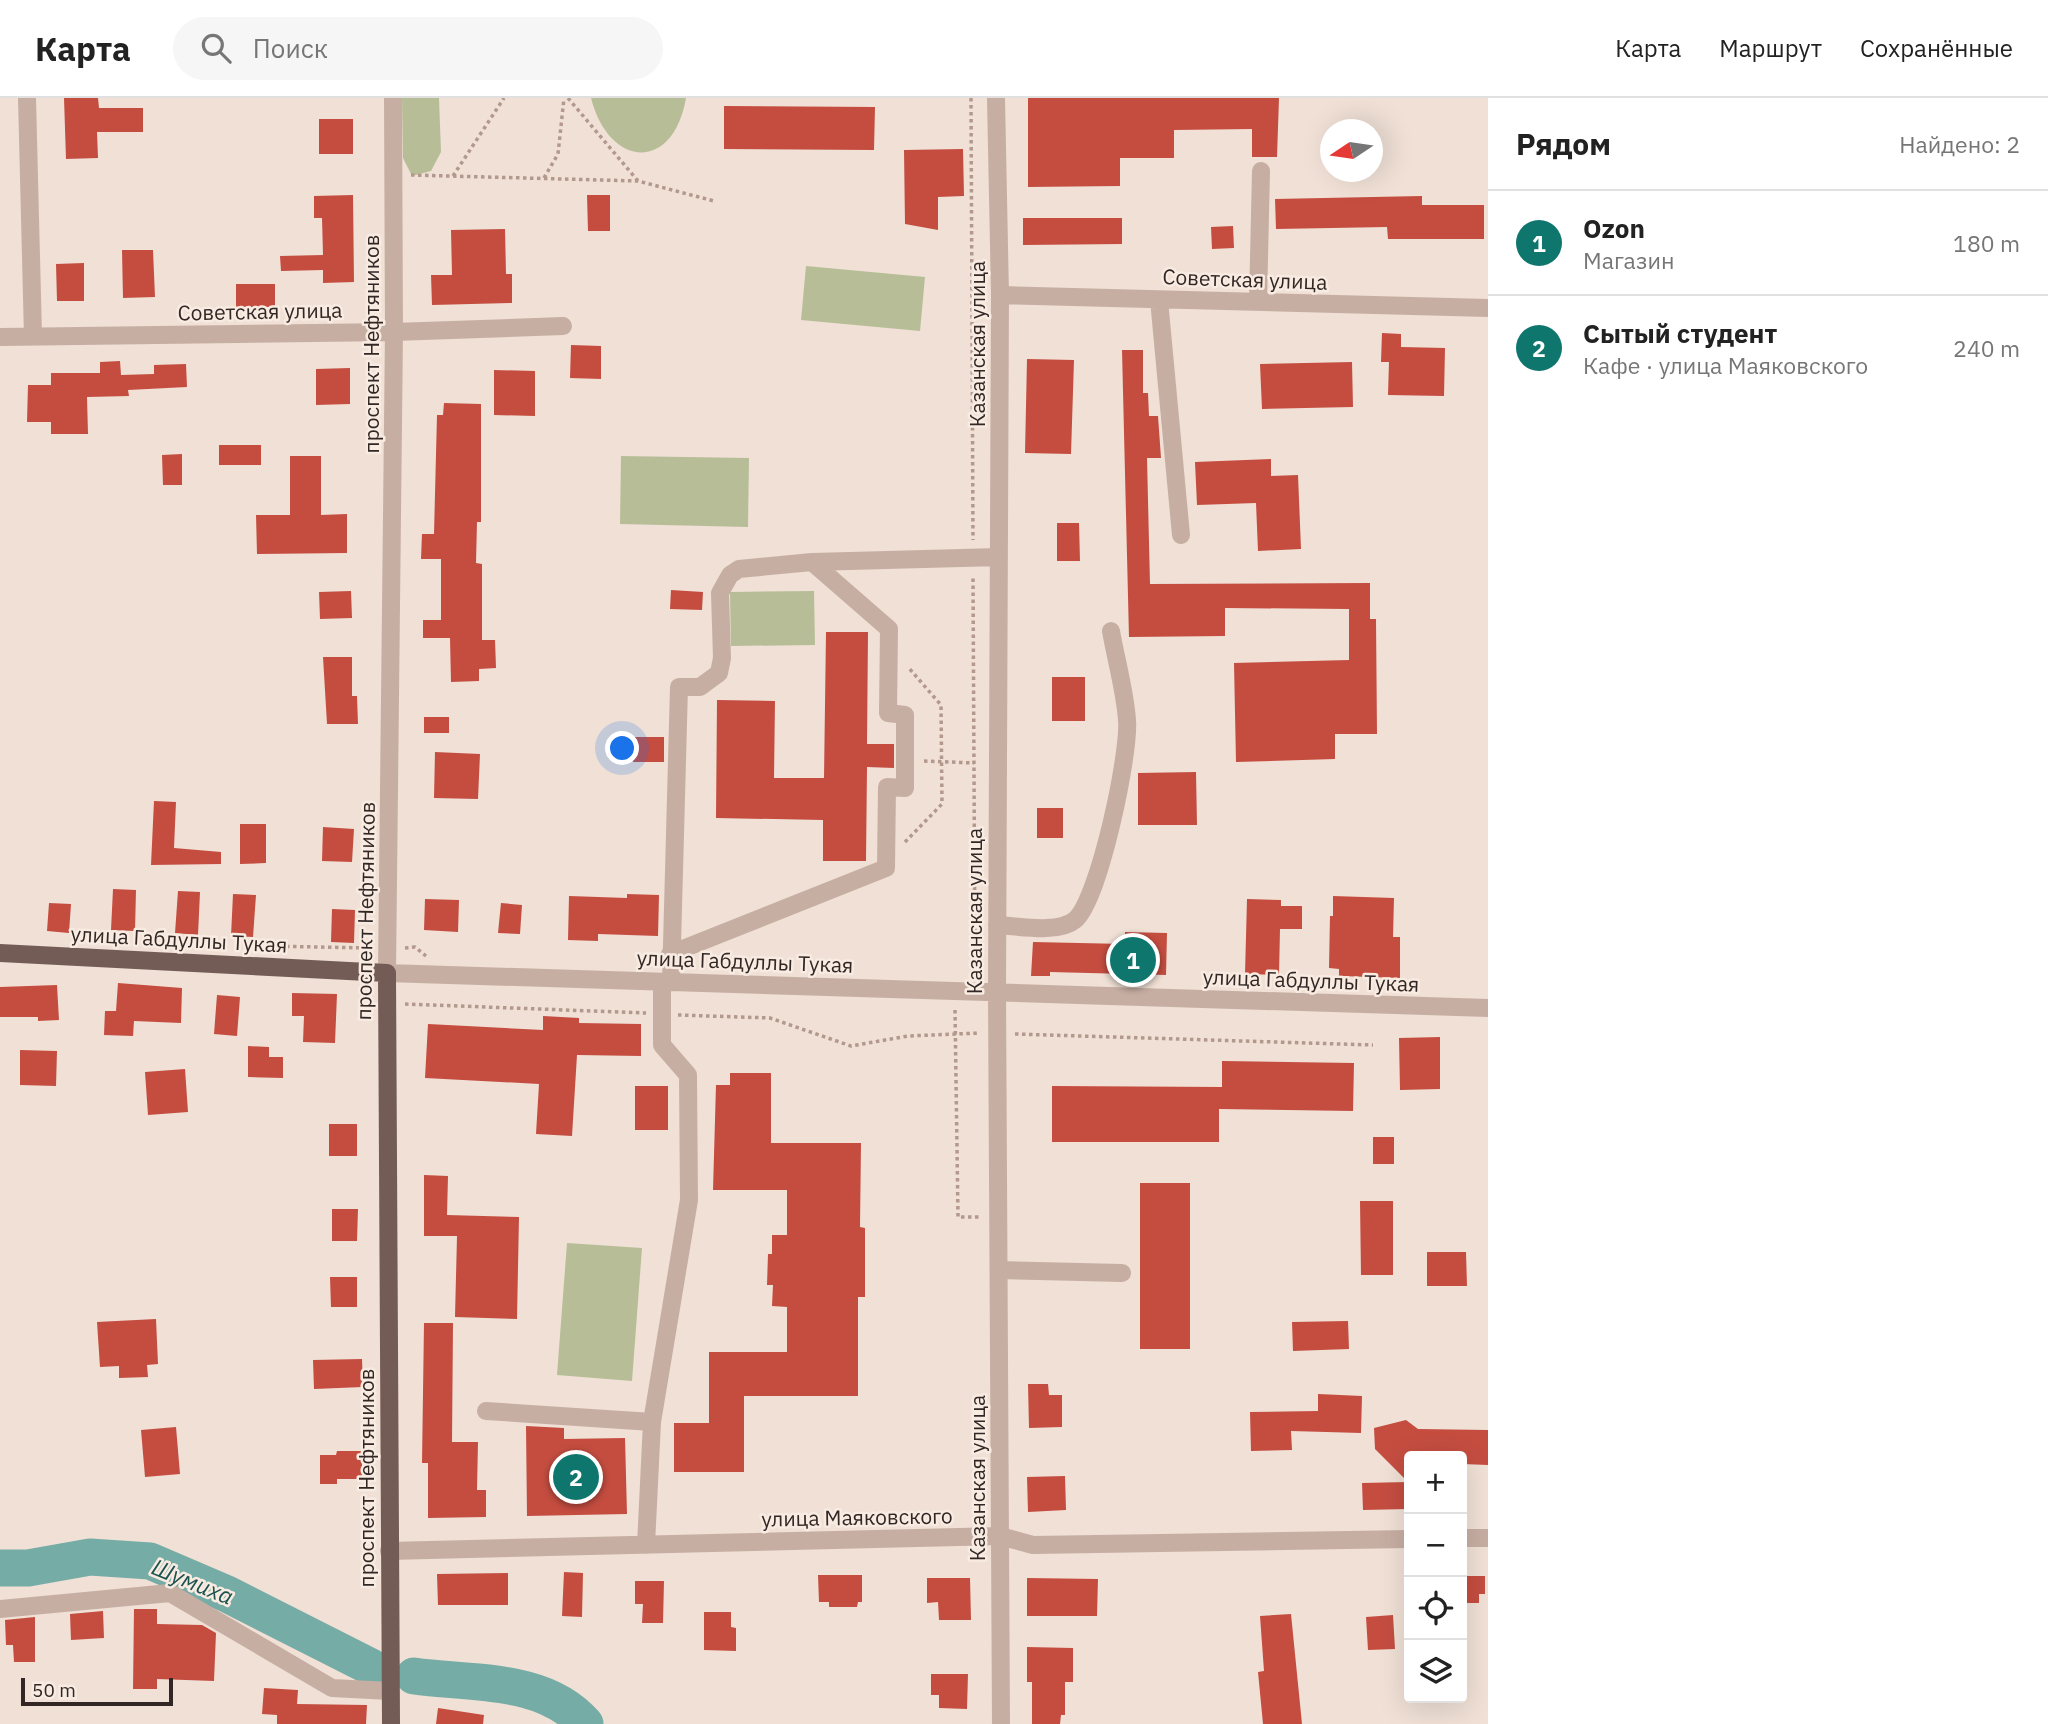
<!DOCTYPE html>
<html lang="ru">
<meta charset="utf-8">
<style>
:root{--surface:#fff;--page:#f6f6f6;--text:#222;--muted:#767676;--line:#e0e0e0;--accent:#0f766e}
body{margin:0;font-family:"IBM Plex Sans",sans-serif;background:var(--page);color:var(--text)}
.controls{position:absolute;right:21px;bottom:21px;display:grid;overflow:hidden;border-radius:7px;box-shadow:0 7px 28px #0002}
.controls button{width:63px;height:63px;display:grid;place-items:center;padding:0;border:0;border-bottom:2px solid var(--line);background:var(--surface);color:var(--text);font:35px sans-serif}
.compass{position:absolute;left:1320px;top:21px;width:63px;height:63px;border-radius:50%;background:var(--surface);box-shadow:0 7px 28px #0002;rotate:257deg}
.scale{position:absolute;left:21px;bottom:18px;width:152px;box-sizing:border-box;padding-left:7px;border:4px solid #322725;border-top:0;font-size:19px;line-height:24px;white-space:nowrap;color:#322725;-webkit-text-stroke:5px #f8ebe2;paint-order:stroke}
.you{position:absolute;left:623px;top:651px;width:24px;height:24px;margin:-18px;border:5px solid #fff;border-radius:50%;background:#1a73e8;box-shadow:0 0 0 10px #1a73e833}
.badge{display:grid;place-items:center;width:46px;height:46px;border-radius:50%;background:var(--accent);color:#fff;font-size:23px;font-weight:700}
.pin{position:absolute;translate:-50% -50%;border:4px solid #fff;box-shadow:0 2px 7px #0006}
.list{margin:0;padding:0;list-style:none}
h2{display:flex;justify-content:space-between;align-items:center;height:91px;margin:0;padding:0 28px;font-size:30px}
h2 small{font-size:23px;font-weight:400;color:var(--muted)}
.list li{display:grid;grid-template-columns:46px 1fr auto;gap:21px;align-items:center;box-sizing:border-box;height:105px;padding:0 28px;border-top:2px solid var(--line)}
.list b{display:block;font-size:26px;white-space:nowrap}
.list p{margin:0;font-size:23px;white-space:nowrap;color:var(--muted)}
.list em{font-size:23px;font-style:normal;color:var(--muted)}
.icon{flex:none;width:38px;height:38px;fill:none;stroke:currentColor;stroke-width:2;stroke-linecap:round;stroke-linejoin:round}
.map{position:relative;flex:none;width:1488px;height:1626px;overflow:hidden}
header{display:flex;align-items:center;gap:42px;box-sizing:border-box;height:98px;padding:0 35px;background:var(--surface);border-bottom:2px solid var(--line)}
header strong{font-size:33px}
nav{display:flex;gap:38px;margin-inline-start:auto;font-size:24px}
.search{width:490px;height:63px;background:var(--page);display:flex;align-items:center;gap:18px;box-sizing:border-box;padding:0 24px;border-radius:38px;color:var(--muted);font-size:26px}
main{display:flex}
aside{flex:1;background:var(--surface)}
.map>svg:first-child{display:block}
.green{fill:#b7be97}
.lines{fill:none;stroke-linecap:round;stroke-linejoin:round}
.river{stroke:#76aca6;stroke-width:37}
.building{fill:#c44d40}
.path{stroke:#b3988d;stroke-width:3.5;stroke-dasharray:3.5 3.5;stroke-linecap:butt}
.minor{stroke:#c7aea3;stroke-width:18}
.major{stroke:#745c56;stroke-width:18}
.labels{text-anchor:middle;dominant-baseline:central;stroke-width:5;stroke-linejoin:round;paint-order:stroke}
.street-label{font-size:21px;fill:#322725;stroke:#f8ebe2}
.water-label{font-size:23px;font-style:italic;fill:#1c524e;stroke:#f8ebe2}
</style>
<header>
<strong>Карта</strong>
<div class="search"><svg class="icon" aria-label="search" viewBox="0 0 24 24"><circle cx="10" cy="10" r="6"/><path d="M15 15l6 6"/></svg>Поиск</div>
<nav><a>Карта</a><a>Маршрут</a><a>Сохранённые</a></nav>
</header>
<main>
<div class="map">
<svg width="1488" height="1626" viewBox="0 0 1488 1626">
<rect width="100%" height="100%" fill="#f0e0d6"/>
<path class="green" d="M402,0H439L441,54L431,73L412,78L403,60Z
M591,0H686C673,75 609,70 591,0Z
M806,168L925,179L920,233L801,222Z
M621,358L749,360L748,429L620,426Z
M814,493L815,547L731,548L730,494Z
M567,1145L642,1150L632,1283L557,1277Z"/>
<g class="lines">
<path class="river" d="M0,1470H28L90,1459L150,1463L227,1496L371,1569
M414,1578C471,1586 544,1579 585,1626"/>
</g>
<path class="building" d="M64,0H98L99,10H143V34H97L98,60L66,61Z
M1028,0H1279L1277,59H1252V31L1174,32V60H1120V88L1028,89Z
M724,8L875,9L874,52L724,51Z
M319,21H353V56H319Z
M963,51L964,98L938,99V132L905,126L904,52Z
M353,97L354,184L323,185V172L281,173L280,158L323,157L322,120H314V98Z
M587,97H610V133H588Z
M1422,98V107H1484V141H1388L1387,129L1276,131L1275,101Z
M1023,120H1122V146L1023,147Z
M1233,128L1234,150L1212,151L1211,129Z
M505,131L506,176H512V205L432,207L431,177H452L451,132Z
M122,152H153L155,199L123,200Z
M84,165V203H57L56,166Z
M236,186H275V209H236Z
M1382,235L1401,236V249L1445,250L1444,298L1388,297L1389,264H1381Z
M571,247L601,248V281L570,280Z
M1122,252H1143V295H1148L1149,318H1158L1161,360H1147L1150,486L1370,485V521H1376L1377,636H1335V661L1236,664L1234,565L1349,562V511L1225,510V538L1129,539Z
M1027,261L1074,262L1071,356L1025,355Z
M120,263L121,277L154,276V267L186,266L187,289L128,292L129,298L87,299L88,336H51V324H27L28,287H51V275H100V264Z
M1352,264L1353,309L1262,311L1260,266Z
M350,270V306L316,307V271Z
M494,272L535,273V318L494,317Z
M444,305L481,306V424H477L476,465L482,466V542H495L496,570L479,571V583L451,584L450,540H423V522H441V461H421L422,436H434L437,317H443Z
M219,347H261V367H219Z
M182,356V387H163L162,357Z
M290,358H321V417L347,416V455L257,456L256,417H290Z
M1271,361V378L1298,377L1301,451L1258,453L1256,405L1197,407L1195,364Z
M1057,425H1079L1080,463H1057Z
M671,492L703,494L702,512L670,511Z
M351,493L352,520L320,521L319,494Z
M826,534H868L867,646H894V670L867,669L866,763H823V722L716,720L717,602L775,603L774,680H824Z
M323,559H352V598H357L358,626H327Z
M1052,579H1085V623H1052Z
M424,619H449V635H424Z
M634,639H664V664H633Z
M435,654L480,656L478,701L434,700Z
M1196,674L1197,727H1138V675Z
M154,703L176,704L174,750L221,754V766L151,767Z
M1037,710H1063V740H1037Z
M240,726H266V765L240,766Z
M323,729L354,731L352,764L322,763Z
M113,791L136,792L135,833L111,832Z
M178,793L200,794L198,837L175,835Z
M233,796L256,797L253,839L231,838Z
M627,796L659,797L658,838L598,836V843L568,842L569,798L627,800Z
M1333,798L1394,800L1393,839H1400V880L1339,878V871L1329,870L1330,818H1333Z
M425,801L459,802L458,834L424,832Z
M1247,801L1281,802V808H1302V831H1280L1279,877L1245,876Z
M49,805L71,806L69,835L47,833Z
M501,805L522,807L520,836L498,835Z
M332,811L355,812L354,845L331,844Z
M1125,834L1167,835L1166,877L1050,874V878H1031L1033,844L1125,846Z
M118,885L182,890L181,925L134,923L133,938L104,937L105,913H116Z
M57,887L59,922L38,923V919H0V889Z
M292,895L337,896L335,945L303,944L304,918H292Z
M217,897L240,899L237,938L214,936Z
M543,918L579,920V925L641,926V958L577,957L572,1038L536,1036L539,986L425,980L428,926L543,932Z
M1440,939V991L1400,992L1399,940Z
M248,948L269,949V959H283V980L248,979Z
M20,952L57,953L56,988L20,987Z
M1222,963L1354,965L1353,1013L1219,1011V1044H1052V988L1222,989Z
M185,971L188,1014L148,1017L145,974Z
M730,975H771V1045H861L860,1129L865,1130V1199H858V1298H744V1374H674V1325H709V1254H787V1209L772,1208L773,1187H767L768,1156H772V1137H787V1092H713L716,987H730Z
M635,988H668V1032H635Z
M329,1026H357V1058H329Z
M1373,1039H1394V1066H1373Z
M424,1077L448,1078L447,1117L519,1119L517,1221L455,1219L457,1138H424Z
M1140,1085H1190V1251H1140Z
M1360,1103H1393V1177H1361Z
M332,1111H358L357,1143H332Z
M1427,1154H1466L1467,1188H1427Z
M330,1179H357V1209H331Z
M156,1221L158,1266L147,1267L148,1279L119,1280V1268L100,1269L97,1224Z
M1348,1223L1349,1251L1293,1253L1292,1224Z
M424,1225H453L452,1344H478L477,1392H486V1419L428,1420V1365H422Z
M362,1261L363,1289L314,1291L313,1262Z
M1028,1286H1048L1049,1297H1062V1329L1029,1330Z
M1318,1296L1362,1298L1361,1335L1291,1333L1292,1352L1251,1353L1250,1314L1318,1313Z
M1406,1322L1418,1331L1488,1332V1367L1462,1366V1358H1409V1411L1363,1412L1362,1385L1408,1384L1375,1351L1374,1330Z
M526,1328L564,1330V1341L625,1340L627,1416L527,1418Z
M176,1329L180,1376L145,1379L141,1332Z
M337,1353H362V1381H337V1386H320V1357H336Z
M1065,1378L1066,1412L1028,1414L1027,1379Z
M564,1474L583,1475L582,1519L562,1518Z
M508,1475V1507H438L437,1476Z
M818,1477H862V1504H858L857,1509H829V1504H819Z
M1462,1478H1485V1496H1479V1505H1462Z
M927,1480H970L971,1522H939L938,1504L927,1505Z
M1027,1480L1098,1481L1097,1518H1027Z
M635,1483H664L663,1525H642L643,1506H635Z
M134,1511H157V1526L202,1527L216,1535L214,1583L157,1581V1591H133Z
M103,1513L104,1540L71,1542L70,1516Z
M704,1514H731V1529L736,1530V1553L704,1552Z
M1291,1516L1302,1626H1263L1258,1574L1264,1573L1260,1518Z
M1393,1517L1395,1551L1368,1552L1366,1519Z
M35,1519V1564H14L13,1547H6L5,1522Z
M1027,1549L1073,1550V1584H1065V1617H1061L1060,1626H1032V1584H1027Z
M931,1576H968L967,1611L939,1610V1597H931Z
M264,1590L298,1592L297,1606L367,1607L366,1626H277V1617L262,1616Z
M438,1610L484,1617L483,1626H436Z"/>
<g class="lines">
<path class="path" d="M568,0L638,83
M971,0L973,442
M411,77L638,83L714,103
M453,78L504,0
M544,80L558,56L564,0
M924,663L974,665
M905,744L942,706L941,607L908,569
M265,848L370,850
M405,850L415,849L426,858
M971,875L975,867L973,478
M405,906L646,915
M955,912L958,1119H980
M678,917L770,920L851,948L908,938L980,935
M1015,936L1373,947"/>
<path class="minor" d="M27,0L33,238
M393,0L394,234L387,875L1488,910
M996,0L1000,197L997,894L1001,1626
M1000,197L1488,210
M1159,202L1181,437
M1258,204L1261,73
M0,239L394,234L563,228
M997,827C1018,828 1058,836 1075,822C1099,802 1130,655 1127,622C1125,593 1116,562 1111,533
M670,856L886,770L887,689L905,690V617L888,615L889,531L812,464
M671,884L679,589H700L719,575L722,560L720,495L730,477L739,471L812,464L999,459
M999,1172L1122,1175
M486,1313L652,1324
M1462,1440H1488
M646,1447L652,1324L689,1102L688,977L662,947V884
M389,1453L1000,1438L1033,1447L1409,1441
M0,1511L170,1495L332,1590L390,1593"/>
<path class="major" d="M0,855L387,875L391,1626"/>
</g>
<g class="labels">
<g class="street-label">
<text transform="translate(1245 181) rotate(2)">Советская улица</text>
<text transform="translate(260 213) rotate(-1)">Советская улица</text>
<text transform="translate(371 246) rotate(-90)">проспект Нефтяников</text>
<text transform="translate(977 246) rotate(-90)">Казанская улица</text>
<text transform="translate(365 813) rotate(-89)">проспект Нефтяников</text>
<text transform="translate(974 813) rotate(-90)">Казанская улица</text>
<text transform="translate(179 841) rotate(3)">улица Габдуллы Тукая</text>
<text transform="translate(745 863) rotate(2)">улица Габдуллы Тукая</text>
<text transform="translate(1311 882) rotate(2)">улица Габдуллы Тукая</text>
<text transform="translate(366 1380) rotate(-90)">проспект Нефтяников</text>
<text transform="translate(977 1380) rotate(-90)">Казанская улица</text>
<text transform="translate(857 1419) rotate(-1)">улица Маяковского</text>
</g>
<g class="water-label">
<text transform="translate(193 1483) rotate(22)">Шумиха</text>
</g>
</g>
</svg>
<div class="controls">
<button>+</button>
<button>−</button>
<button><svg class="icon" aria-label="locate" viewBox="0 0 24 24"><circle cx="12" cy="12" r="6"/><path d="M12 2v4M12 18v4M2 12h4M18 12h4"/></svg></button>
<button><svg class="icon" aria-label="layers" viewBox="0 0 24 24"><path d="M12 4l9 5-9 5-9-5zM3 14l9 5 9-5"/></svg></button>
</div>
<svg class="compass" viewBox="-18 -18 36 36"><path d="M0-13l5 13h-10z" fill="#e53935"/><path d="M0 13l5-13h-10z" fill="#767676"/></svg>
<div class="scale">50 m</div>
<div class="you"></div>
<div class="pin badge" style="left:1133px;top:862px">1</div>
<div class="pin badge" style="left:576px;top:1379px">2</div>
</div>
<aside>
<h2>Рядом<small>Найдено: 2</small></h2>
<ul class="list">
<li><span class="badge">1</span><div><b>Ozon</b><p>Магазин</p></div><em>180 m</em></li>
<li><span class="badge">2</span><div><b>Сытый студент</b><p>Кафе · улица Маяковского</p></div><em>240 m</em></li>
</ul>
</aside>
</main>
